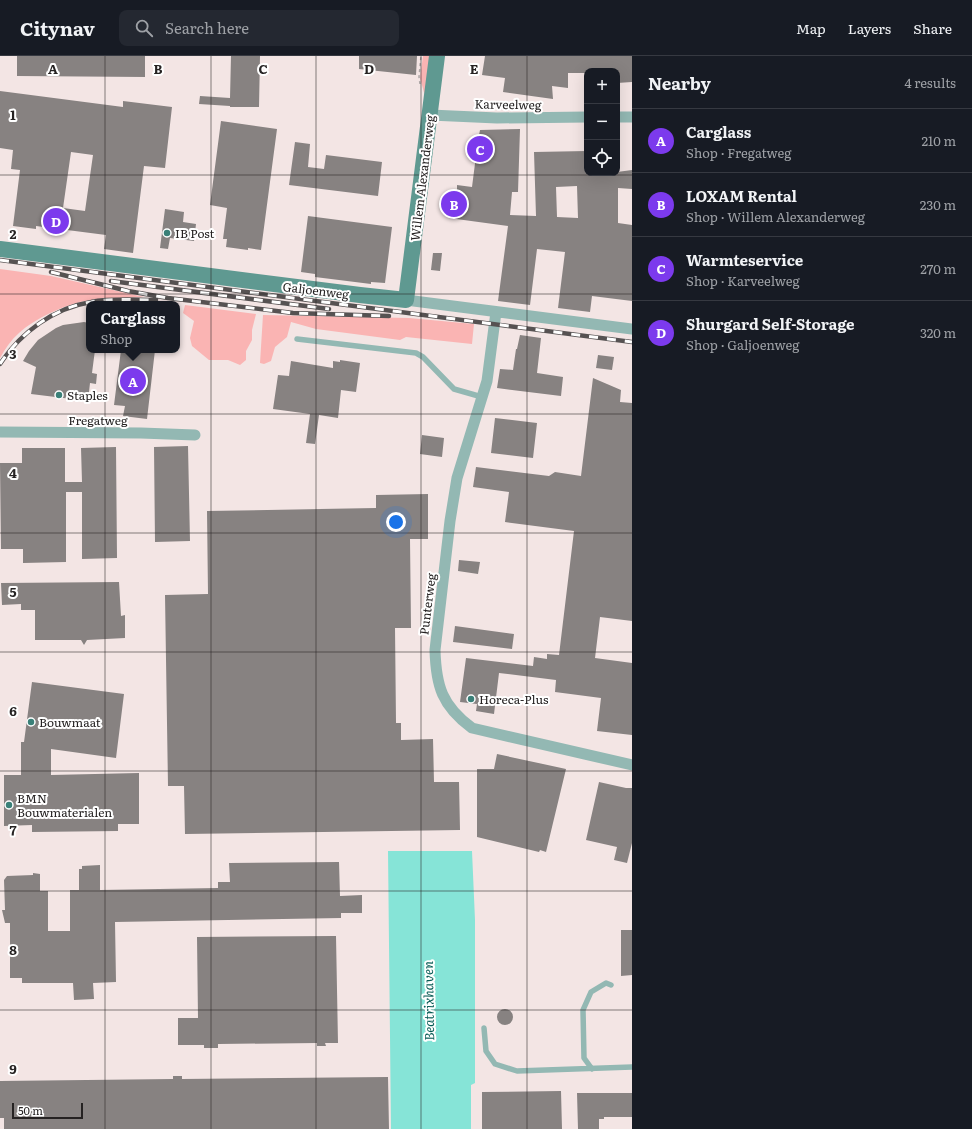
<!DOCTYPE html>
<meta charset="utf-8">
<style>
:root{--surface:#171b24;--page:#242831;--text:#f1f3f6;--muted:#9ea1a6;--line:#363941;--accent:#7c3aed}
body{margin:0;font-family:Literata,serif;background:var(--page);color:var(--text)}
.controls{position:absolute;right:12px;top:12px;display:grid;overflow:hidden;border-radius:8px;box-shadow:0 4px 16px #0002}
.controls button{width:36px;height:36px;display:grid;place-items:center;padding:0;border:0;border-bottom:1px solid var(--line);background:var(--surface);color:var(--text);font:20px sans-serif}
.scale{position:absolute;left:12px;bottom:10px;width:71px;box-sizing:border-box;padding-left:4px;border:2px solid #252222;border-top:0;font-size:11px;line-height:14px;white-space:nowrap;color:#252222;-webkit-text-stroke:3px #fff;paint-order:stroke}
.you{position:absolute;left:396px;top:466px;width:14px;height:14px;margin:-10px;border:3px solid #fff;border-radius:50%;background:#1a73e8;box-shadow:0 0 0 6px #1a73e833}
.badge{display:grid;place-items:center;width:26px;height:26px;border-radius:50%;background:var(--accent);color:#fff;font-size:13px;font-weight:700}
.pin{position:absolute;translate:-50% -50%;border:2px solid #fff;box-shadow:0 1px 4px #0006}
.popup{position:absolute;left:86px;top:245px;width:94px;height:52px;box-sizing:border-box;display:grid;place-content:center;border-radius:8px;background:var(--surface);filter:drop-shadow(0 1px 3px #0005);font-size:13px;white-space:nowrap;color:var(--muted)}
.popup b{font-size:15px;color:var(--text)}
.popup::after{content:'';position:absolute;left:50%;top:100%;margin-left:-8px;border:8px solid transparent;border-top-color:var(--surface)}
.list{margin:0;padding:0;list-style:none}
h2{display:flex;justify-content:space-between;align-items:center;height:52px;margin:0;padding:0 16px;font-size:17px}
h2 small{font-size:13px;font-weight:400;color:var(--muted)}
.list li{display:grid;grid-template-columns:26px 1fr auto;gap:12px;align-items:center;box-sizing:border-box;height:64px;padding:0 16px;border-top:1px solid var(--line)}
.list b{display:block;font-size:15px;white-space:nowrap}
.list p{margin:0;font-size:13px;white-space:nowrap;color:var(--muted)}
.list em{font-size:13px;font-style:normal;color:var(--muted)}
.icon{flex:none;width:22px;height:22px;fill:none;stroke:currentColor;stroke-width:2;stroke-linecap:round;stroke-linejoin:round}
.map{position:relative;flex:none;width:632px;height:1073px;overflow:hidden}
header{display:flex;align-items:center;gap:24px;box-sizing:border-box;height:56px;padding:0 20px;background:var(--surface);border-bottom:1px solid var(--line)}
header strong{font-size:19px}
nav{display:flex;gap:22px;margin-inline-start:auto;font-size:14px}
.search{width:280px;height:36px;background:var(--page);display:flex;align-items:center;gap:10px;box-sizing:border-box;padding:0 14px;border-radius:8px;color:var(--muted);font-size:15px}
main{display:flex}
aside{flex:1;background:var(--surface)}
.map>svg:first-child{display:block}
.built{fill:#f3e5e4;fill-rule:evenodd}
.green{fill:#fab4b3}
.water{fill:#86e4d7}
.building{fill:#878281;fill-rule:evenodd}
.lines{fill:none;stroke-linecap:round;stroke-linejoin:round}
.path{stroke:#aca6a6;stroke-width:1.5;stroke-dasharray:3 3;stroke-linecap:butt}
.lane{stroke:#93b8b3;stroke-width:5.5}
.street{stroke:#93b8b3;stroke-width:11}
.secondary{stroke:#5f9991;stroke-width:16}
.rail-casing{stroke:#565252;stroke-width:4.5}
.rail{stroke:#fff;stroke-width:3;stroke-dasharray:9;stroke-linecap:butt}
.grid{fill:none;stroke:#252222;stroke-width:1;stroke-opacity:0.55}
.poi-dot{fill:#3a8078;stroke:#fff;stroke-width:1.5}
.labels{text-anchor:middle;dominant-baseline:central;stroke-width:4;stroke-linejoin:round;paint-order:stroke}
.street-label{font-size:12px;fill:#252222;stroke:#fff}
.poi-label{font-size:12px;fill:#252222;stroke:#fff;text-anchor:start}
.water-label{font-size:13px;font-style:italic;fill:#055a53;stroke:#fff}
.grid-label{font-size:13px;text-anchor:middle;font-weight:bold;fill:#252222;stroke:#fff;stroke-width:4;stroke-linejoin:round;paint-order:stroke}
</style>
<header>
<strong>Citynav</strong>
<div class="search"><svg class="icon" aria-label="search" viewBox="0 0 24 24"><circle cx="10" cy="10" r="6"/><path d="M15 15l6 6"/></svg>Search here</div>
<nav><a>Map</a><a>Layers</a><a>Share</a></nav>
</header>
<main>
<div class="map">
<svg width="632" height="1073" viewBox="0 0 632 1073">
<rect width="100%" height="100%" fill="#fdf6f6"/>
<path class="built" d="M0,0H632V1073H0ZM587,15H617V117H587ZM89,248H177V294H89Z"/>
<path class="green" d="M423,0H430L425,40L420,22Z
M0,213L51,220L144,241C125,242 105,241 85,245C64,249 34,263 19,277C11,284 5,293 0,302Z
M185,249L256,258L252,274V284L246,295V304L240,309L228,304H209L192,290L190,282L194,265L183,257Z
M263,259L409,262L474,268L472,288L406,281L400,284L316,273L291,266L287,281L275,291L271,305L264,308L260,307Z"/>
<path class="water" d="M388,795H472L475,864V1027L471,1029V1073H391Z"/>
<path class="building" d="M17,0H145V21L17,20Z
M231,0H260L259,51H230V50L199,48L200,40L230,42Z
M359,0H417L416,19L359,13Z
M485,0H632V26L617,27V15H587V17H568V32L552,30L553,43L503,36L505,22L482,19Z
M0,35L123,51V45L172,51L165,112L144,110L133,197L104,193L106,179L36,170V173L13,170L20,114L11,113L13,94L0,92ZM71,96L93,99L85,155L63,152Z
M221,65L277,73L261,194L248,192V194L226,191L227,183H223L227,152L210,149Z
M520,73L518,136H512L510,159L536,160L534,96L587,95V117H617V116L632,114V133L618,132V167L632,169V245L592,240L590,256L558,252L565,196L537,193L530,249L498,245L508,170L449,162L452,134H457V129L472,131L477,92H474L475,84H478L480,74ZM577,130L578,162L557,161L556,131Z
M295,86L310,88L308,111L324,113L326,99L382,106L378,140L289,129Z
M165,153L184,156L183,166L196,168L194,185L170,182L168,193L160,192Z
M308,160L392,171L385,227L371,226V228L315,221V218L301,216Z
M433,197H442L440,215L431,214Z
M84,266L89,267V294H95L92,317L97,318L96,328L90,327L88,345L31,338L36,311L23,305L29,295L38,284L56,272L63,269Z
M520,279L541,282L537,317L563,321L561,340L497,332L500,313L513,314L516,293H517Z
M121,294H155L147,363L123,360L125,350L114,349Z
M598,299L614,301L612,314L596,312Z
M340,304L360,307L356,336L341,334L338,362L319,359L315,388L306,387L310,358L273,353L278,319L289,320L291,305L333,312V305L340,306Z
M593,322L621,334L620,346L632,347V565L600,561L595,602L632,607V679L597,675L601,642L555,636L556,624L499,617L494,658L476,655L477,648L460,646L466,602L533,610L534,601L547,603V598L559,599L574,475L505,466L509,436L473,431L476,411L549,420L555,416L581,420Z
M495,362L537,367L533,402L491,397Z
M422,379L444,382L442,401L420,398Z
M188,390L190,485L155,486L154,391Z
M116,391L117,502L82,503V436H66V506L23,507V493H1L0,407H22V392H65V426H82L81,392Z
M428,438V483H410L411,572H395L396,667H401V684L433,683L434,726H459L460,774L185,778L184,730H168L165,539L208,538L207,455L376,452V439Z
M459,504L480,506L478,518L458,515Z
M119,526L121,560L125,559V582L87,584L84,589L81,584H35V554H21V548L2,549L1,527Z
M455,570L514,578L512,593L453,586Z
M32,626L124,638L116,702L51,693V719L139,717V768H118V775L32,776V769L4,770V719H21V686H24Z
M497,698L566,713L546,796L540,794L539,796L477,781V713H494Z
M599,726L626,732H632V787L627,807L614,804L617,791L586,784Z
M339,806L340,840L362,839V857H341V862L115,866L116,926L93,927L94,943L74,944L73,927H22V922H10V867H5L2,854H5L4,824L7,820L33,819V817L40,818V835H48V875H70V834H79V813H82V810L100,809V834L218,832V826H230L229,807Z
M621,874H632V919L621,920Z
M336,880L338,987H325L326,990H317V987L218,988V992H204V989H178V962H198L197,881Z
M497 961a8 8 0 1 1 16 0a8 8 0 1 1-16 0Z
M173,1020H182V1023L388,1021L389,1073H4V1062H0V1025L173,1023Z
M561,1035L562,1073H482V1036Z
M577,1037H632V1061H604V1063H599V1073H578Z"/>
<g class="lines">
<path class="path" d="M420,28L419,21L421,0"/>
<path class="lane" d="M297,283L416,297L423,301L454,333L482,341
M484,972L486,995L495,1008L517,1015L632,1011
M592,1013L584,1002L583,954L591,936L606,927L611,929"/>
<path class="street" d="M430,59L497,62L587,61
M617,61H632
M406,244L632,273
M496,256L487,325L457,422L450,465L435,594C436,630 442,650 472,672L632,709
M0,376L141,377L195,379"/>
<path class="secondary" d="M0,193L360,239L406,244L437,0"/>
<defs>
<path id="rail" d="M0,204L632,286
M51,216L128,235L168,242L293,257L389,260
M111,225L329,253
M0,308C21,276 54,252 91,246C112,242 134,244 156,244"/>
</defs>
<use href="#rail" class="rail-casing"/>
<use href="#rail" class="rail"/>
</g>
<path class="grid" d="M105,0V1073M211,0V1073M316,0V1073M421,0V1073M527,0V1073M0,119H632M0,238H632M0,358H632M0,477H632M0,596H632M0,715H632M0,835H632M0,954H632"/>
<g class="poi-dot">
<circle cx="167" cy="177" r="4"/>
<circle cx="59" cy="339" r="4"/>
<circle cx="471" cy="643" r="4"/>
<circle cx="31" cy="666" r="4"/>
<circle cx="9" cy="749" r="4"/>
</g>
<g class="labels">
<g class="street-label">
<text transform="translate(508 48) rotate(1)">Karveelweg</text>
<text transform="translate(422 122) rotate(-83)">Willem Alexanderweg</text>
<text transform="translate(316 234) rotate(7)">Galjoenweg</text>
<text x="98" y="364">Fregatweg</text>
<text transform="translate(427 548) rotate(-83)">Punterweg</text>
</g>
<g class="poi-label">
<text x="175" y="177">IB Post</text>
<text x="67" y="339">Staples</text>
<text x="479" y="643">Horeca-Plus</text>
<text x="39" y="666">Bouwmaat</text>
<text x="17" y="742">BMN<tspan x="17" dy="14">Bouwmaterialen</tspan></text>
</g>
<g class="water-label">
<text transform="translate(428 945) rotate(-91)">Beatrixhaven</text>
</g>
</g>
<g class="grid-label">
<text x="53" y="18">A</text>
<text x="158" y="18">B</text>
<text x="263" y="18">C</text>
<text x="369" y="18">D</text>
<text x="474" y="18">E</text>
<text x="13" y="64">1</text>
<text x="13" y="183">2</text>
<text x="13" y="303">3</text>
<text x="13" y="422">4</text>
<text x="13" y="541">5</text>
<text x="13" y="660">6</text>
<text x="13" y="779">7</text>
<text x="13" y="899">8</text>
<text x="13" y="1018">9</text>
</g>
</svg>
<div class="controls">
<button>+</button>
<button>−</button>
<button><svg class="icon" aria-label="locate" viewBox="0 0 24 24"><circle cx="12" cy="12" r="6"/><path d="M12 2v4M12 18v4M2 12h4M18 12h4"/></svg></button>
</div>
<div class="scale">50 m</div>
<div class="you"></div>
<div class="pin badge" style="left:133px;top:325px">A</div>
<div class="popup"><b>Carglass</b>Shop</div>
<div class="pin badge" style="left:454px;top:148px">B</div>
<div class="pin badge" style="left:480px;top:93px">C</div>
<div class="pin badge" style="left:56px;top:165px">D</div>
</div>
<aside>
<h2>Nearby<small>4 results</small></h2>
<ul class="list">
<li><span class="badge">A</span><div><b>Carglass</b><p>Shop · Fregatweg</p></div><em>210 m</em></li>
<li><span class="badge">B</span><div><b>LOXAM Rental</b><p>Shop · Willem Alexanderweg</p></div><em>230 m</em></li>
<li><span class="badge">C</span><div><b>Warmteservice</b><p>Shop · Karveelweg</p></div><em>270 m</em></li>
<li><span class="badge">D</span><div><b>Shurgard Self-Storage</b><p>Shop · Galjoenweg</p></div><em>320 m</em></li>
</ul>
</aside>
</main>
